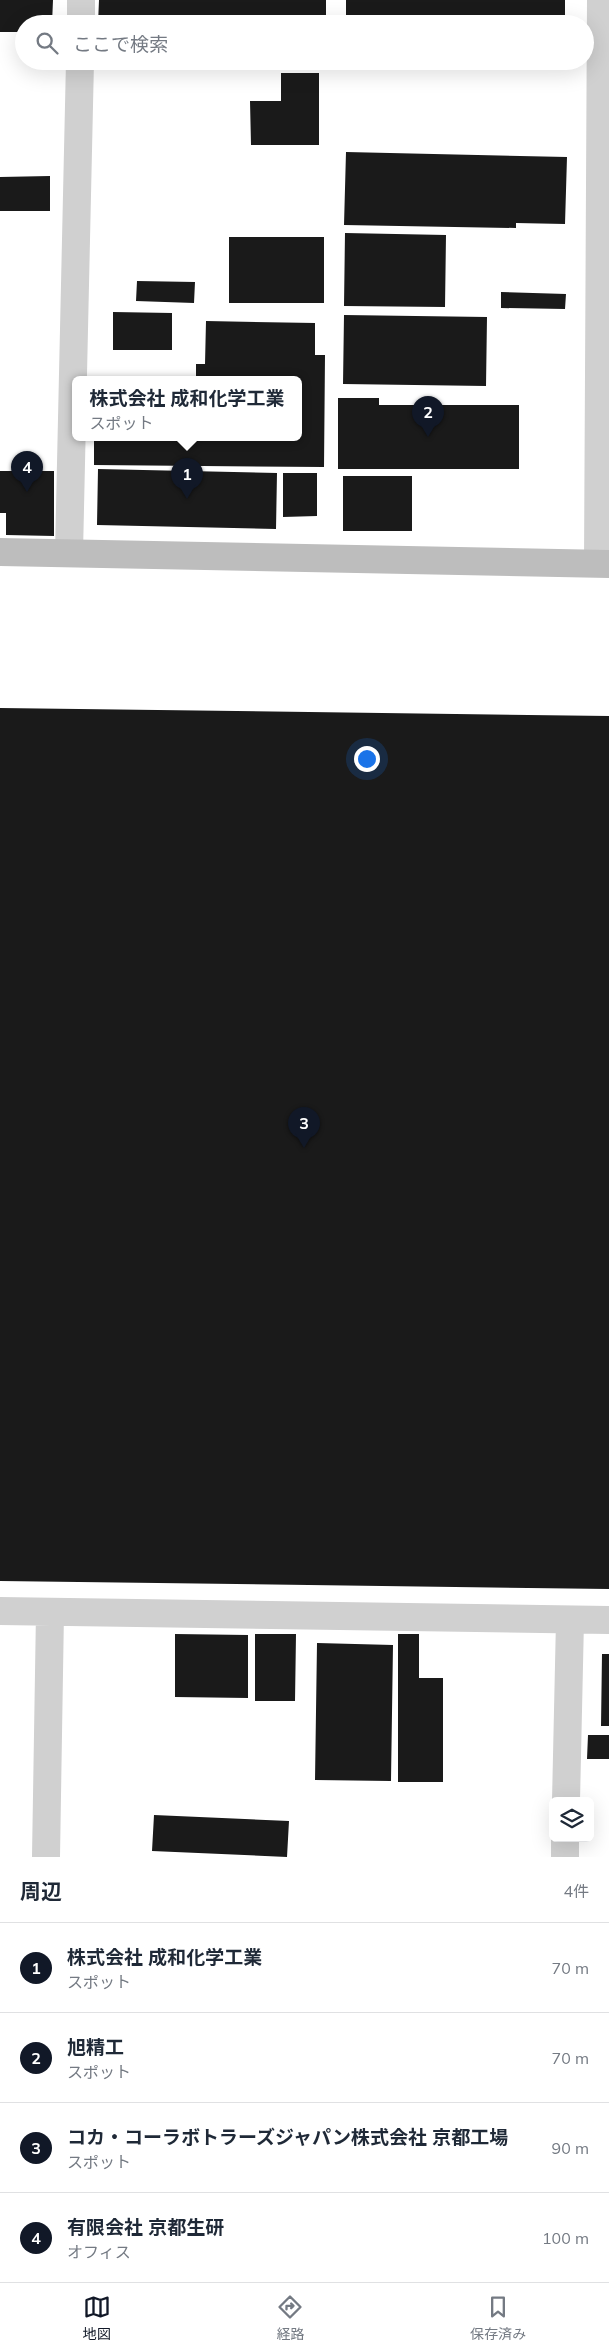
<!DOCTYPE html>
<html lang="ja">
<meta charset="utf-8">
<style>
:root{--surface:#fff;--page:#f6f6f7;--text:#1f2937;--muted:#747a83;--line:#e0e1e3;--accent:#111827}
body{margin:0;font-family:Mulish,"Noto Sans JP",sans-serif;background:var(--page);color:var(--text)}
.controls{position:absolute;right:15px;bottom:15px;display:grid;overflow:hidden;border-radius:8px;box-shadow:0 5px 20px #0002}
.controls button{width:45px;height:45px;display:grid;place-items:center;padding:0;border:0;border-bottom:1px solid var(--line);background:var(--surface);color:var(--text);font:25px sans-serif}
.you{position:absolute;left:366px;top:758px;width:18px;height:18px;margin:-12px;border:4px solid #fff;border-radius:50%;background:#1a73e8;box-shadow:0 0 0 8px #1a73e833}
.badge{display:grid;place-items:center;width:32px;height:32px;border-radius:50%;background:var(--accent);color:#fff;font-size:16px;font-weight:700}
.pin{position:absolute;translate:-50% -41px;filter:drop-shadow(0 1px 2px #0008)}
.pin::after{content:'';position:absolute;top:26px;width:18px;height:15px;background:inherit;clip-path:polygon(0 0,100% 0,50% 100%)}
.popup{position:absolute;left:72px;top:376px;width:230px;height:65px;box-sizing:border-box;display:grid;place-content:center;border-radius:8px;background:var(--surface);filter:drop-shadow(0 1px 4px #0005);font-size:16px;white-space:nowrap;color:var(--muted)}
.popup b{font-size:19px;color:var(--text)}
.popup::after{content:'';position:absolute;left:50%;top:100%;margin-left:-10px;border:10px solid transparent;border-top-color:var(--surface)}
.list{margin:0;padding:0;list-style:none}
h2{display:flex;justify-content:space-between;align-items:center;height:65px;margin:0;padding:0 20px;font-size:21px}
h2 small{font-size:16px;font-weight:400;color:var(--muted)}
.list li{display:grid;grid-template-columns:32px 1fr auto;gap:15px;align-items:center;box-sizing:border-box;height:90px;padding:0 20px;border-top:1px solid var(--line)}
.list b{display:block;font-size:19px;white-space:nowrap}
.list p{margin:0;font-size:16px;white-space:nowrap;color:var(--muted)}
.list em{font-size:16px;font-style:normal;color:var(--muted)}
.icon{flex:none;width:28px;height:28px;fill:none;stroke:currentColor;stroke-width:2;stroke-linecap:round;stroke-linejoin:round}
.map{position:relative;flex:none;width:609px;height:1857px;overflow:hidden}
.search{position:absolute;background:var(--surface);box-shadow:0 5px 20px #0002;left:15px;right:15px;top:15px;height:55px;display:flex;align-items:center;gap:12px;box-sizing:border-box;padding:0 18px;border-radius:28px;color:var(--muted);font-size:19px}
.sheet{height:425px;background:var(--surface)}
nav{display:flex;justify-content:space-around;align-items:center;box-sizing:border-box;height:70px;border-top:1px solid var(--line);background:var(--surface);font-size:14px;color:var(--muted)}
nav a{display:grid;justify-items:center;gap:2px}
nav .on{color:var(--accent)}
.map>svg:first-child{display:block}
.building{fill:#1a1a1a}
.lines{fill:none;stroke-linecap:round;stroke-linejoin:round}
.street{stroke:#d0d0d0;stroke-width:28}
.secondary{stroke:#bdbdbd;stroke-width:28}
</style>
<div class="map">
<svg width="609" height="1857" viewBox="0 0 609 1857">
<rect width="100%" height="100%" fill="#fff"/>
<path class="building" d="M0,0H53L52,24H24V32H0Z
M99,0H326V24H98Z
M346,0H565V24H346Z
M278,61H325V63H278Z
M281,73H319V145H251L250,101H281Z
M346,152L567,157L565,224L516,223V228L344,225Z
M50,176V211H0V177Z
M345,233L446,235L445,307L344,306Z
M229,237H324V303H229Z
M137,281L195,282L194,303L136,301Z
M501,292L566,294L565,309L501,308Z
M113,312L172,313V350H113Z
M344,315L487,317L486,386L343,384Z
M206,321L315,323V355H325L324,467L94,465V438H298V380H196V364H205Z
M338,398H379V405H519V469H338Z
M98,469L277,473L276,529L97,525Z
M0,471H54V536L6,535V513H0Z
M283,473H317V516L283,517Z
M343,476H412V531H343Z
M0,708L609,716V1589L0,1581Z
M175,1634L248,1635V1698L175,1697Z
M255,1634H296L295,1701H255Z
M398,1634H419V1678H443V1782H398Z
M317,1643L393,1645L391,1781L315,1780Z
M602,1654H609V1726H601Z
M588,1735H609V1759H587Z
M154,1815L289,1821L287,1857L152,1851Z"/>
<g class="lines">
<path class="street" d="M81,24V0
M69,553L80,61
M598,563L601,0
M0,1611L609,1620
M566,1801L570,1620
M46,1857L50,1612
M565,1857V1838"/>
<path class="secondary" d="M0,552L609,564"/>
</g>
</svg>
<div class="controls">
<button><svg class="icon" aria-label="layers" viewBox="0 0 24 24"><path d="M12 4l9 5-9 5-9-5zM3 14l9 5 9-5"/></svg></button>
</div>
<div class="you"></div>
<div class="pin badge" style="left:187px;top:499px">1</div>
<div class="popup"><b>株式会社 成和化学工業</b>スポット</div>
<div class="pin badge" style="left:428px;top:437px">2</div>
<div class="pin badge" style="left:304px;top:1148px">3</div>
<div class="pin badge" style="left:27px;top:492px">4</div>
<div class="search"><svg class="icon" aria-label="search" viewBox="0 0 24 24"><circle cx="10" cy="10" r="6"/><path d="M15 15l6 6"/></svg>ここで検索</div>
</div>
<section class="sheet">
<h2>周辺<small>4件</small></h2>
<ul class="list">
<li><span class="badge">1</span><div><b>株式会社 成和化学工業</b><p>スポット</p></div><em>70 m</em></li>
<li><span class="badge">2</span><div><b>旭精工</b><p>スポット</p></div><em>70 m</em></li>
<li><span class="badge">3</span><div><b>コカ・コーラボトラーズジャパン株式会社 京都工場</b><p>スポット</p></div><em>90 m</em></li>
<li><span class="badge">4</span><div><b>有限会社 京都生研</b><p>オフィス</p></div><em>100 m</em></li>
</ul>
</section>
<nav>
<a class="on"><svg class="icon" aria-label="map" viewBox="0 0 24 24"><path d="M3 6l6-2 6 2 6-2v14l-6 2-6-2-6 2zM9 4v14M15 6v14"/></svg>地図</a>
<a><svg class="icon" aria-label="directions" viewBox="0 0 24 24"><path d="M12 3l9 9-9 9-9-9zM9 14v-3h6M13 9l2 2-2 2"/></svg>経路</a>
<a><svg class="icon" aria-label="saved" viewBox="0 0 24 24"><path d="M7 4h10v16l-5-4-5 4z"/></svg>保存済み</a>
</nav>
